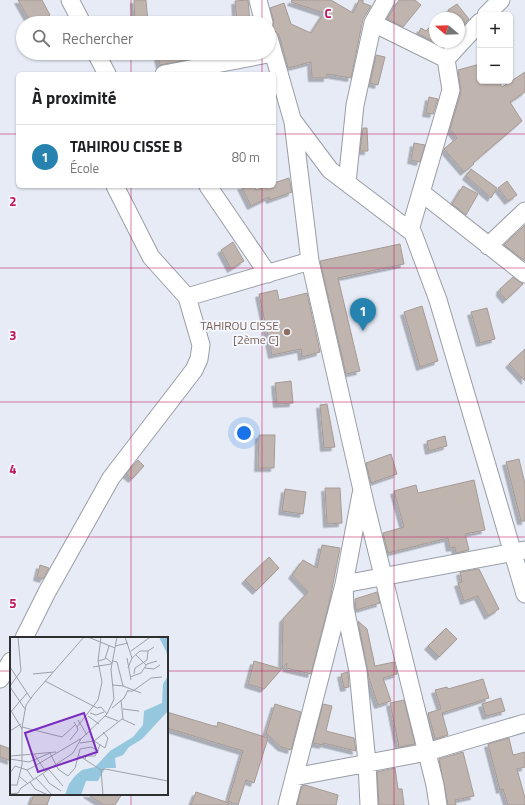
<!DOCTYPE html>
<html lang="fr">
<meta charset="utf-8">
<style>
:root{--surface:#fff;--page:#f2f2f2;--text:#202124;--muted:#757577;--line:#e0e0e0;--accent:#2683b0}
body{margin:0;font-family:"Titillium Web",sans-serif;background:var(--page);color:var(--text)}
.controls{position:absolute;right:12px;top:12px;display:grid;overflow:hidden;border-radius:6px;box-shadow:0 1px 3px #0004}
.controls button{width:36px;height:36px;display:grid;place-items:center;padding:0;border:0;border-bottom:1px solid var(--line);background:var(--surface);color:var(--text);font:20px sans-serif}
.compass{position:absolute;left:429px;top:12px;width:36px;height:36px;border-radius:50%;background:var(--surface);box-shadow:0 1px 3px #0004;rotate:289deg}
.you{position:absolute;left:244px;top:433px;width:14px;height:14px;margin:-10px;border:3px solid #fff;border-radius:50%;background:#1a73e8;box-shadow:0 0 0 6px #1a73e833}
.badge{display:grid;place-items:center;width:26px;height:26px;border-radius:50%;background:var(--accent);color:#fff;font-size:13px;font-weight:700}
.pin{position:absolute;translate:-50% -33px;filter:drop-shadow(0 1px 2px #0008)}
.pin::after{content:'';position:absolute;top:21px;width:14px;height:12px;background:inherit;clip-path:polygon(0 0,100% 0,50% 100%)}
.list{margin:0;padding:0;list-style:none}
h2{display:flex;justify-content:space-between;align-items:center;height:52px;margin:0;padding:0 16px;font-size:17px}
h2 small{font-size:13px;font-weight:400;color:var(--muted)}
.list li{display:grid;grid-template-columns:26px 1fr auto;gap:12px;align-items:center;box-sizing:border-box;height:64px;padding:0 16px;border-top:1px solid var(--line)}
.list b{display:block;font-size:15px;white-space:nowrap}
.list p{margin:0;font-size:13px;white-space:nowrap;color:var(--muted)}
.list em{font-size:13px;font-style:normal;color:var(--muted)}
.icon{flex:none;width:22px;height:22px;fill:none;stroke:currentColor;stroke-width:2;stroke-linecap:round;stroke-linejoin:round}
.map{position:relative;flex:none;width:525px;height:805px;overflow:hidden}
.search{position:absolute;background:var(--surface);box-shadow:0 1px 3px #0004;left:16px;top:16px;width:260px;height:44px;display:flex;align-items:center;gap:10px;box-sizing:border-box;padding:0 14px;border-radius:22px;color:var(--muted);font-size:15px}
.panel{position:absolute;background:var(--surface);box-shadow:0 1px 3px #0004;left:16px;top:72px;width:260px;height:116px;border-radius:6px}
.map>svg:first-child{display:block}
.building{fill:#c0b4af;stroke:#a69a95;filter:url(#shadow)}
.lines{fill:none;stroke-linecap:round;stroke-linejoin:round}
.minor-casing{stroke:#989da7;stroke-width:19}
.minor{stroke:#fff;stroke-width:17}
.grid{fill:none;stroke:#c2185b;stroke-width:1;stroke-opacity:0.55}
.education-dot{fill:#8d6e63;stroke:#f6f8ff;stroke-width:1.5}
.labels{text-anchor:middle;dominant-baseline:central;stroke-width:3.5;stroke-linejoin:round;paint-order:stroke}
.education-label{font-size:12px;fill:#785e54;stroke:#f6f8ff;text-anchor:end}
.inset-road{fill:none;stroke:#9ca0a8;stroke-width:1}
.view{fill:#7b2cbf;fill-opacity:0.15;stroke:#7b2cbf;stroke-width:2}
.inset-edge{fill:none;stroke:#2d2f33;stroke-width:2}
.grid-label{font-size:13px;text-anchor:middle;font-weight:bold;fill:#c2185b;stroke:#f6f8ff;stroke-width:3.5;stroke-linejoin:round;paint-order:stroke}
</style>
<div class="map">
<svg width="525" height="805" viewBox="0 0 525 805">
<defs>
<filter id="shadow"><feDropShadow dx="-3.5" dy="3.5" stdDeviation="0" flood-color="#0004"/></filter>
</defs>
<rect width="100%" height="100%" fill="#e6ebf6"/>
<path class="building" d="M18,0H42L50,15L36,23H31Z
M134,0H146L148,23H135Z
M248,0L250,23H237L235,1Z
M292,0H331L353,13L359,0H363V3L371,6L363,19L351,78L327,74V78H312L311,62L288,68L279,35L272,29L274,21L270,8L284,3L291,24L311,33L324,13L291,2Z
M399,0H415L421,5L403,27L387,19Z
M457,4L469,19L461,28L459,25V18H454L448,10Z
M435,22V42L418,34L421,28L426,31Z
M190,53L191,59L160,65L158,57Z
M376,55L385,57L378,85L370,83Z
M480,64V81H498L502,87L525,72V92L510,102L522,121L473,163L474,164L464,172L444,149L457,138L450,129L461,92L458,70Z
M429,97L438,99L433,114L426,113Z
M363,128H367L368,151H360Z
M414,143L425,145L420,162L411,160Z
M471,169L497,188L491,198L466,176Z
M289,178L292,192L270,200L269,197L251,206L241,186H255L256,190L267,186H274V183Z
M507,181L517,195L508,201L498,188Z
M463,186L478,194L466,215L452,204Z
M525,225V261L504,245Z
M233,242L244,261L231,269L221,250Z
M400,244L404,264L338,278L360,371L346,374L320,261Z
M513,277L523,284L506,300L500,293V289Z
M277,290L279,300L307,293L320,352L302,357L301,349L272,355L259,294Z
M422,306L438,361L420,367L404,312Z
M487,308L495,339L480,343L471,312Z
M525,349V381L509,364Z
M291,381L293,403L277,404L275,383Z
M327,404L335,447L324,448L320,405Z
M259,435H275L274,468H258Z
M445,436L447,446L429,451L427,441Z
M391,454L397,474L371,483L366,463Z
M519,459L525,484V521H521L506,462Z
M138,460L144,466L132,479L126,474Z
M474,480L485,530L465,534L469,550L456,553L455,547L450,548L448,538L388,553L383,533L404,527L394,491L416,485L418,493Z
M325,488H340L342,523L327,524Z
M285,489L306,492L303,514L282,511Z
M322,545L340,548L329,604L311,674L286,668L287,663L264,689L248,684L254,661L282,669L283,619L308,592L292,575L303,560L317,568Z
M269,557L279,568L256,591L245,580Z
M40,565L49,568L43,579L37,577Z
M479,569L499,609L488,616L478,596L464,601L458,583L462,582L460,572Z
M377,592L380,603L356,610L355,599Z
M358,621L367,629L375,666L394,662L397,674L383,678L391,701L378,705L369,678Z
M446,628L457,639L439,657L428,646Z
M348,672L349,687L344,688L341,674Z
M483,679L489,698L442,713L448,735L435,739L428,713L441,709L435,690L447,687L448,689Z
M501,698L505,711L486,716L482,704Z
M404,700L415,744L399,747L390,703Z
M275,704L301,712L291,750L281,747L266,733Z
M323,704L332,706L326,731L354,738L356,751L323,743V745L313,743Z
M167,712L217,727L218,722L268,738L254,783L246,780L238,805L228,801L243,751L167,728Z
M509,738L513,755L525,752V767L517,769L525,798V805H508L503,789L500,790L488,744Z
M0,745L11,749V761L0,757Z
M463,752L474,796L455,800L456,805H448L439,759Z
M395,768L398,789H402L404,805H379L377,772Z
M305,785L338,795L336,805H297L302,786Z
M196,792L229,803L228,805H191Z
M34,794H51L47,805H30Z
M87,794H122L115,805H104Z"/>
<g class="lines">
<defs>
<path id="minor" d="M70,0L82,23
M258,0L264,23
M486,15L501,0
M373,23L446,59
M269,38L293,122L310,261L365,503L435,785L438,805
M96,53L107,74
M164,74L273,53
M294,122L330,170L413,233L438,300L525,594
M347,183L355,105L373,23L386,0
M208,186L268,274
M422,193L525,274
M410,230L451,90L446,59L480,22
M488,246L525,211
M187,297L310,261
M24,638L47,592L111,478L194,370L199,359L201,345L187,297L151,257L115,186
M0,679L11,661
M294,777L427,752L525,723
M287,805L344,584L361,494
M369,805L367,763L358,671L345,608L344,584L525,550"/>
</defs>
<use href="#minor" class="minor-casing"/>
<use href="#minor" class="minor"/>
</g>
<path class="grid" d="M131,0V23M262,0V23M394,0V805M131,53V74M262,53V74M0,134H18M274,134H525M131,186V638M262,186V805M0,268H525M0,402H525M0,537H525M0,671H11M167,671H525M131,794V805"/>
<circle class="education-dot" cx="287" cy="332" r="4"/>
<g class="labels">
<g class="education-label">
<text x="279" y="325">TAHIROU CISSE<tspan x="279" dy="14">[2ème C]</tspan></text>
</g>
</g>
<g transform="translate(10 637)">
<rect width="158" height="158" fill="#e6ebf6"/>
<path d="M149,0H158V21L156,14ZM158,39V74L132,102L119,110L113,118L105,121L106,131H95L88,144H76L71,158H55L59,147L65,139L72,133L85,130L100,114L123,100L133,88L134,74L152,66L153,47Z" fill="#95c7df"/>
<path class="inset-road" d="M78,0L105,11M115,0L122,21L118,31M105,9L118,6M121,14L139,1M126,18L136,28M117,21L121,43M122,21L130,14H138M88,24L95,22L99,9M103,24L107,25L113,49L131,56M0,30L21,62M83,30L101,27L102,26L96,21M135,31L144,32L150,28M23,37L43,35M124,37L125,31L137,23L138,14L144,10M120,40L131,36L137,27L147,24M35,44L87,71L91,70L97,77M102,48L114,49M0,49L11,34L8,0M0,50L15,72M118,54H123L141,41L152,40M111,63L113,82M102,71L114,61L118,53M0,72L12,92M113,72L129,74M0,76L17,56M80,76L86,78L94,75M78,79L89,87M95,79L108,84M68,83L77,98M64,85L67,90L88,63L92,45L88,24L91,0M12,90L52,100L65,88M0,94L11,87M80,95L84,104L112,82L125,88M60,103L68,93L67,90M70,106L84,104L95,111L98,101L93,95M70,112L81,110L89,114M24,117L36,135M68,118L91,133L95,132L158,144M1,119L46,115M0,122L19,125L40,116L48,132L58,139L65,131L70,112M75,122L76,119H85L90,108M17,133L24,143M39,133L53,149M91,133L93,158M0,136L5,129L17,133L23,130L72,101L97,77L104,62L101,32L107,0M33,137L39,146L51,154M9,139L18,147M26,141L42,158M20,145L25,152L38,158M0,148H7L12,128V90L16,68L24,57L74,0M0,157L8,156L11,151L63,116L71,102"/>
<path class="view" d="M74,76L87,115L28,135L15,96Z"/>
<rect width="158" height="158" class="inset-edge"/>
</g>
<g class="grid-label">
<text x="328" y="18">C</text>
<text x="13" y="206">2</text>
<text x="13" y="340">3</text>
<text x="13" y="474">4</text>
<text x="13" y="608">5</text>
</g>
</svg>
<div class="controls">
<button>+</button>
<button>−</button>
</div>
<svg class="compass" viewBox="-18 -18 36 36"><path d="M0-13l5 13h-10z" fill="#e53935"/><path d="M0 13l5-13h-10z" fill="#757577"/></svg>
<div class="you"></div>
<div class="pin badge" style="left:363px;top:331px">1</div>
<div class="search"><svg class="icon" aria-label="search" viewBox="0 0 24 24"><circle cx="10" cy="10" r="6"/><path d="M15 15l6 6"/></svg>Rechercher</div>
<section class="panel">
<h2>À proximité<small></small></h2>
<ul class="list">
<li><span class="badge">1</span><div><b>TAHIROU CISSE B</b><p>École</p></div><em>80 m</em></li>
</ul>
</section>
</div>
